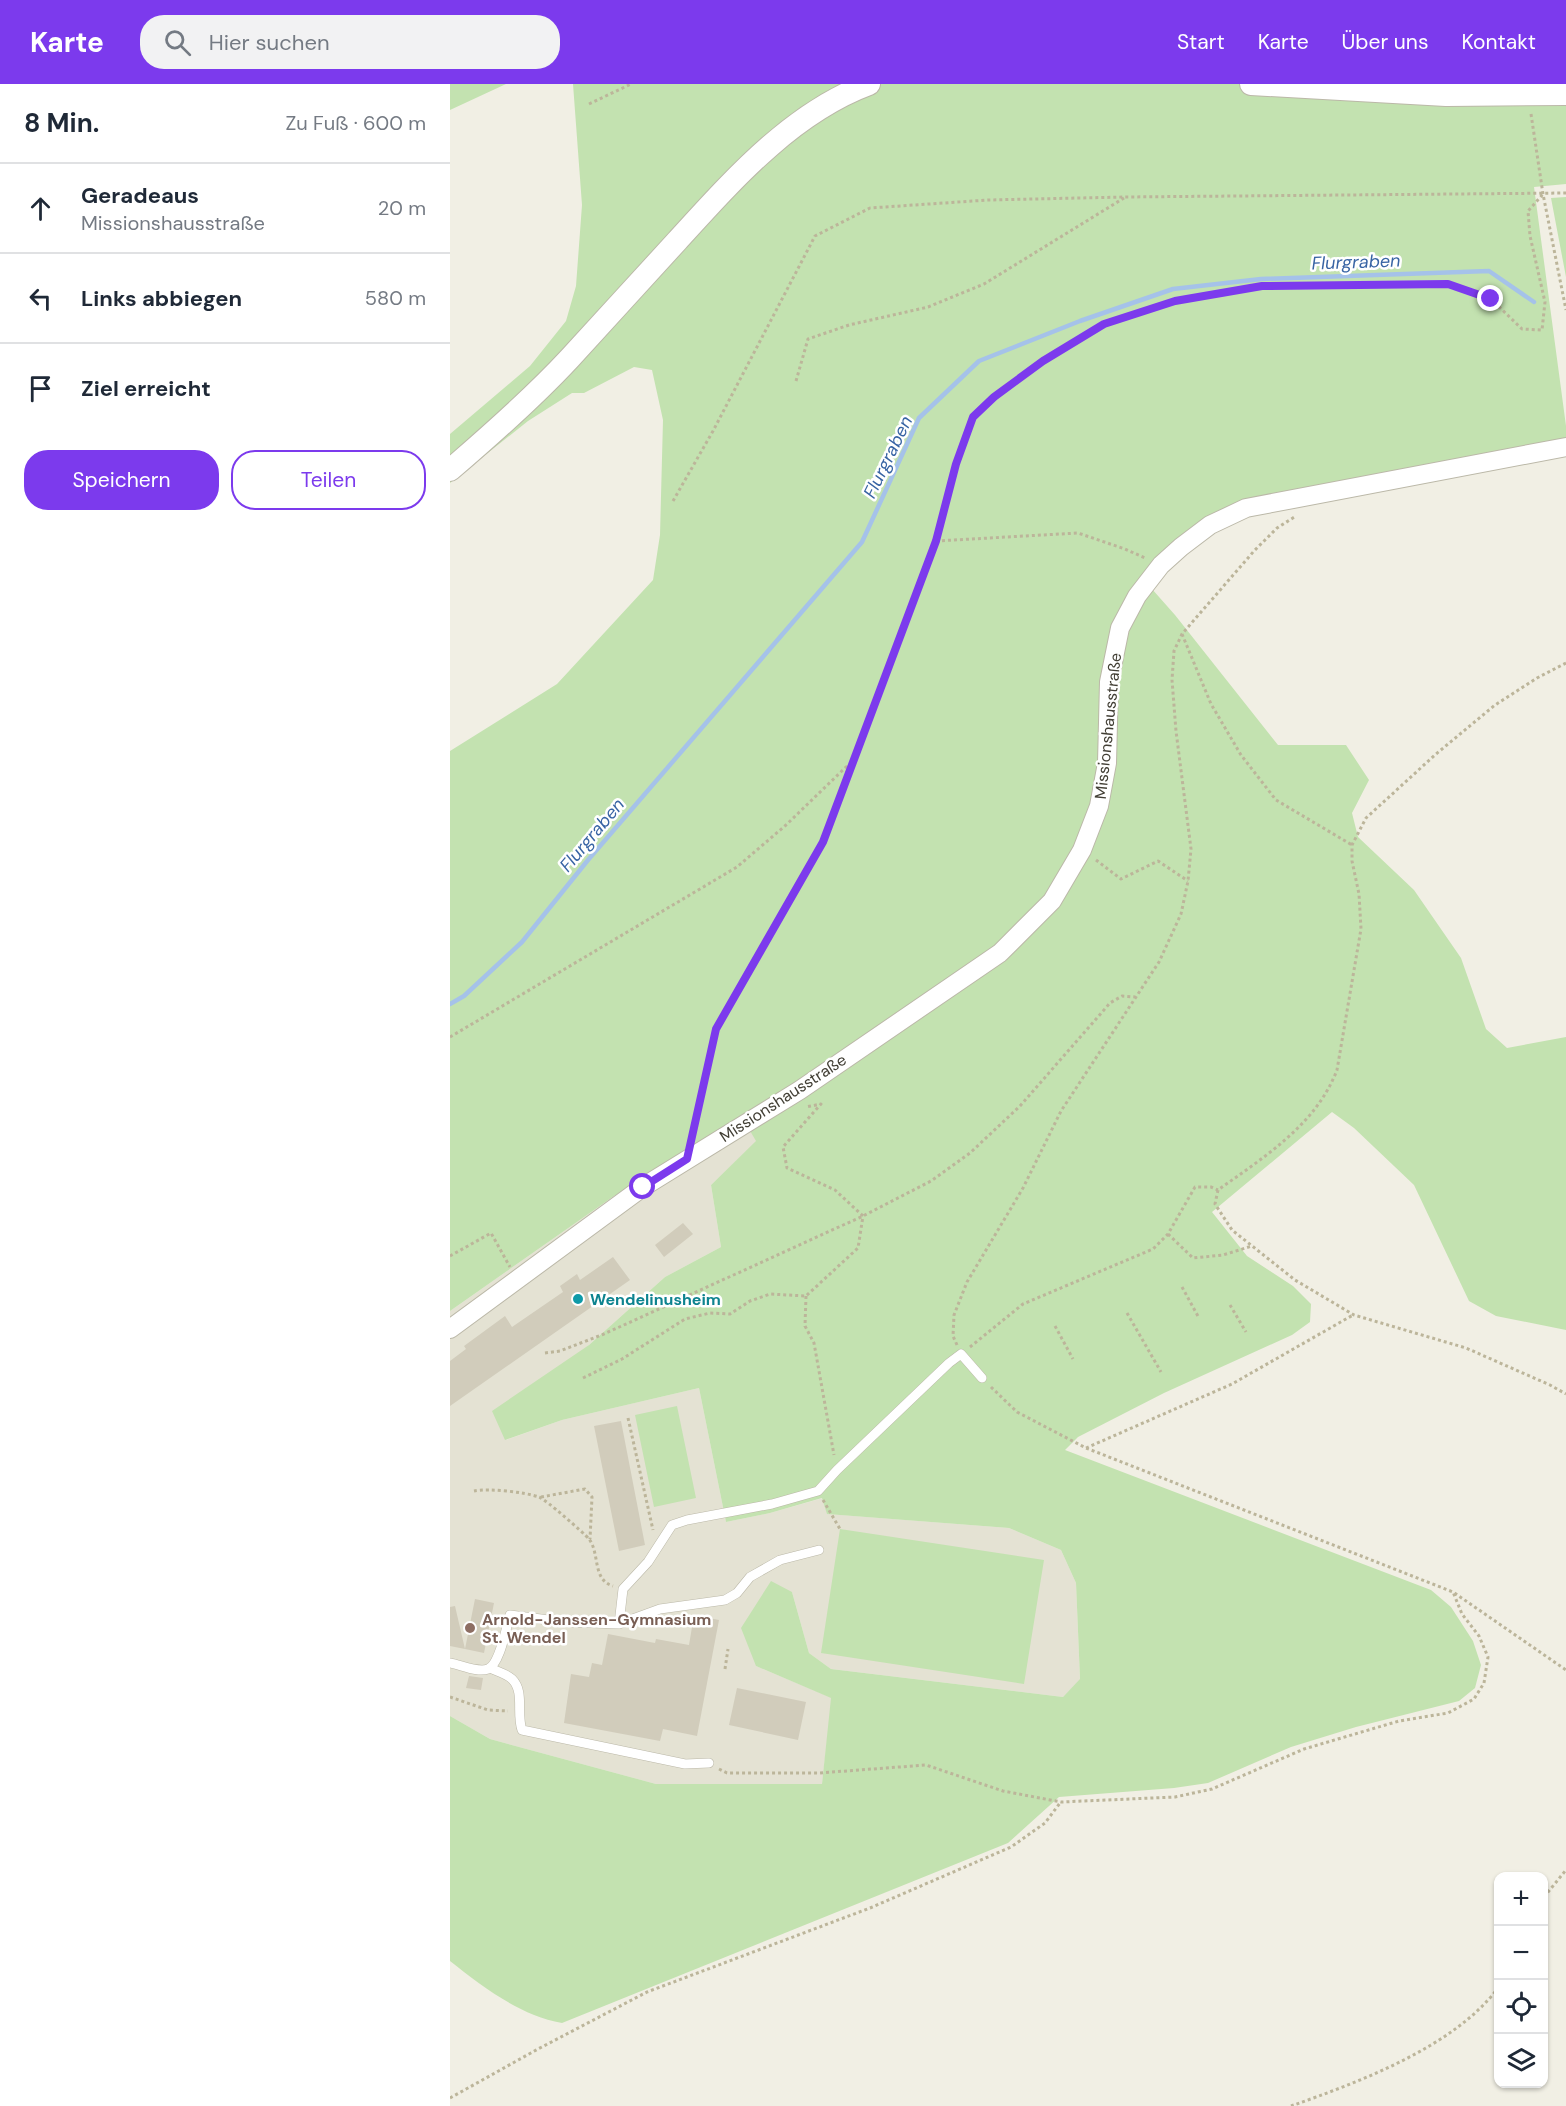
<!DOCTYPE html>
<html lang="de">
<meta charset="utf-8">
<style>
:root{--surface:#fff;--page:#f2f2f3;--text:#1f2937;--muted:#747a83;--line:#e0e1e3;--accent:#7c3aed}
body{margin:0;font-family:"DM Sans",sans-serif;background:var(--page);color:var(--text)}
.controls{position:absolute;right:18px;bottom:18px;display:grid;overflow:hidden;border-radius:12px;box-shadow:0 2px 4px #0004}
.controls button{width:54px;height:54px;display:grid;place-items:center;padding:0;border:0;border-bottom:2px solid var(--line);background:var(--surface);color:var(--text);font:30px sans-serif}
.stop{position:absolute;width:18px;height:18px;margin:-14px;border:4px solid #7c3aed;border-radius:50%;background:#fff}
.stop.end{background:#7c3aed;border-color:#fff;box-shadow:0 2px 6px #0008}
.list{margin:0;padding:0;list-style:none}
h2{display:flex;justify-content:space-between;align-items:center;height:78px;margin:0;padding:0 24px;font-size:26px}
h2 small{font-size:20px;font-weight:400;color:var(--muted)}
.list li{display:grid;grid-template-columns:39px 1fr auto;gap:18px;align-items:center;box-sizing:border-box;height:90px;padding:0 24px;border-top:2px solid var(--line)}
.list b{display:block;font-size:22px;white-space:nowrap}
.list p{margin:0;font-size:20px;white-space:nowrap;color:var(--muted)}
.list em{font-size:20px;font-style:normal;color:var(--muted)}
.actions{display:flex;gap:12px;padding:18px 24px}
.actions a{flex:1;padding:14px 0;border:2px solid var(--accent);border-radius:24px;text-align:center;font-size:21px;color:var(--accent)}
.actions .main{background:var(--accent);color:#fff}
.icon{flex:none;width:33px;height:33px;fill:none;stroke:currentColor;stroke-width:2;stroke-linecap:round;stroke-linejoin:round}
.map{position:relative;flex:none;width:1116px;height:2022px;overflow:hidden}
header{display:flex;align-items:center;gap:36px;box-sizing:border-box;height:84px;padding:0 30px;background:var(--accent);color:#fff}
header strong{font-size:28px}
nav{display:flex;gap:33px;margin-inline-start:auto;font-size:21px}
.search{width:420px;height:54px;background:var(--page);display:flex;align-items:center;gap:15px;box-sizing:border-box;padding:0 21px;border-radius:24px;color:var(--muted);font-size:22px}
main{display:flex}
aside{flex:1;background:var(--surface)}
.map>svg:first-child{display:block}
.residential{fill:#e4e2d3}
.green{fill:#c3e2b0}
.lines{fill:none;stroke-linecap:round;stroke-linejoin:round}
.stream{stroke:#a5c2e9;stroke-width:4.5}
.building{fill:#d1ccbb}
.service-casing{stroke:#bbb8a8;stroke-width:10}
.minor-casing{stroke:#bbb8a8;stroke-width:20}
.tertiary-casing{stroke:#bbb8a8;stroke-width:24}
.path{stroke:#bcb59a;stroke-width:3;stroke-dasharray:3 3;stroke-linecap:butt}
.service{stroke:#fff;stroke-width:9}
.minor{stroke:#fff;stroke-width:18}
.tertiary{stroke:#fff;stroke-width:22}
.route{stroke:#7c3aed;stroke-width:8}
.culture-dot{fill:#0f9aa8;stroke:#fff;stroke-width:2}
.education-dot{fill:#8d6e63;stroke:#fff;stroke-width:2}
.labels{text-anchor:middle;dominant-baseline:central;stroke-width:5;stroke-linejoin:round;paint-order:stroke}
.street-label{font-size:16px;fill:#423f35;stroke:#fff}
.culture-label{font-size:16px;font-weight:bold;fill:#0d838f;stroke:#fff;text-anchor:start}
.education-label{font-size:16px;font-weight:bold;fill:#785e54;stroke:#fff;text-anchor:start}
.water-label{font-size:18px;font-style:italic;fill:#3864a4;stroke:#fff}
</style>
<header>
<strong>Karte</strong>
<div class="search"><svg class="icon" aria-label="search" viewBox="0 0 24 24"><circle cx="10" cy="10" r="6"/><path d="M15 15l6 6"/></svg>Hier suchen</div>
<nav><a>Start</a><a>Karte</a><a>Über uns</a><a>Kontakt</a></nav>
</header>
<main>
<aside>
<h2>8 Min.<small>Zu Fuß · 600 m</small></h2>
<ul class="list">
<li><svg class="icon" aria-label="ahead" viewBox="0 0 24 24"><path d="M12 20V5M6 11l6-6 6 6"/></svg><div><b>Geradeaus</b><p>Missionshausstraße</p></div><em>20 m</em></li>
<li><svg class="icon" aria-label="left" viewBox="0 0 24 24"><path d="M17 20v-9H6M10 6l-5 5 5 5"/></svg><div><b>Links abbiegen</b></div><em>580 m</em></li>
<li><svg class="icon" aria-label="arrive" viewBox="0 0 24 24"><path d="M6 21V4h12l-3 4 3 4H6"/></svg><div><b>Ziel erreicht</b></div></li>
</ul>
<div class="actions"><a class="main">Speichern</a><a>Teilen</a></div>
</aside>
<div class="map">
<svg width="1116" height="2022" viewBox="0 0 1116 2022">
<rect width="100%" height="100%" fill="#f1efe4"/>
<path class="residential" d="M299,1044L307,1057L261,1101L271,1163L215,1193L139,1261L56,1356L112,1336L249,1304L276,1438L320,1429L373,1414L378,1430L559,1444L611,1466L626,1499L630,1596L613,1613L381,1585L359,1569L342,1508L306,1582L382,1614L372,1700H206L40,1655L0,1632V1227L164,1112Z"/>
<path class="green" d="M0,0H56L0,26Z
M123,0H1116V100L1084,103L1116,342V355L805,415L748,438L694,496L725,531L828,661H896L919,696L902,729L908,753L964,806L1011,874L1036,945L1057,964L1116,953V1246L1046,1232L1019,1217L964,1101L904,1044L882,1028L762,1128L797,1172L843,1202L861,1220L860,1238L842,1251L714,1309L628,1353L615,1366L981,1506L1001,1523L1023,1557L1031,1581L1025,1604L1009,1617L906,1643L841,1663L758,1699L724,1704L609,1713L558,1759L112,1939C69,1931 33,1903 0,1877V1632L40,1655L206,1700H372L381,1614L306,1582L291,1544L321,1497L342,1508L359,1569L381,1585L613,1613L630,1595L626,1499L611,1466L559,1444L377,1430L372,1414L320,1429L276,1438L249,1304L112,1336L55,1356L42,1327L139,1261L215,1193L271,1163L261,1101L306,1057L299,1045L164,1112L0,1227V667L107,600L203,496L210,451L213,336L202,286L184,283L134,309H122L78,337L0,399V350L80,282L116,237L126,202L132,121Z
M1116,113V193L1101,114Z
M227,1322L246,1414L204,1423L185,1331Z
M390,1445L594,1476L574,1600L371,1569Z"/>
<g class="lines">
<path class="stream" d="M0,920L14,912L72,858L138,776L412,458L469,334L529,277L630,237L723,205L811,195L1039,187L1084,218"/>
</g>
<path class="building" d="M233,1139L243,1150L214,1173L205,1161Z
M163,1173L180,1196L0,1322V1277L16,1265L14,1262L55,1232L62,1243L113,1208L110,1202L127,1190L130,1196Z
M171,1337L195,1461L169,1467L144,1342Z
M25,1515L44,1519L34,1569L15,1565Z
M5,1522L15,1565L0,1562V1523Z
M244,1531L269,1536L247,1652L213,1645L210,1657L114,1639L121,1590L139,1593L142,1579L152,1581L158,1550L205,1559L206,1555L239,1561Z
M19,1592L33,1594L31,1606L16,1604Z
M287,1604L356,1618L348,1656L279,1641Z"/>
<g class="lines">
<defs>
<path id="service" d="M169,1540L173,1505L198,1478L222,1441L237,1436L322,1420L368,1407L387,1386L499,1279L511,1270L532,1294
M0,1579C11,1581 28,1589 38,1585C50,1580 56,1544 60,1531L114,1538L169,1540L210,1525L275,1516L287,1509L300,1493L330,1476L369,1466
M40,1584C46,1587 57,1590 62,1595C75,1608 66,1629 72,1646L235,1680L259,1679"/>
<path id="minor" d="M0,1245L193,1103L350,1006L550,869L602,817L632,766L649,722L657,679L659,598L670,544L687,512L711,481L731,463L760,441L796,424L1116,363"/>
<path id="tertiary" d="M801,0L996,11L1116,10
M0,386C42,350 83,314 120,274C156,235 191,196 227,157C282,97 341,29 419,0"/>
</defs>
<use href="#service" class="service-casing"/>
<use href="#minor" class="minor-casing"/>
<use href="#tertiary" class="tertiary-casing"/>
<path class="path" d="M139,20L181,0
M1081,30L1093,110L1116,226
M346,297L358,255L399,241L478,223L534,200L674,114
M223,417L263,347L365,152L420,124L538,116L675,113L1116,109
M486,457L628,449L675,465L695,474
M732,550L761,620L791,671L826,716L902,761
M1116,579L1087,594L1045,621L986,670L916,734L902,761V777L909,810L911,845L887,986C866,1041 814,1073 768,1106L765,1120L782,1146L845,1196L904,1231L1016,1264L1100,1301L1116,1310
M646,776L671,795L708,777L738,797
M0,953L287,783L336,741L396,683L401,682
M242,1053L266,945L373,757L486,457L505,380L523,333L544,313L593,277L654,240L725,217L812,202L998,199L1041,215L1072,245L1092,246L1095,218L1080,152L1078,127L1093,110
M718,1150L743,1174L773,1171L802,1162
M0,1172L41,1149L60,1183
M732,1203L749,1234
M356,1212L355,1242L364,1259L384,1371
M780,1221L796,1248
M677,1229L711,1288
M605,1242L623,1275
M507,1261L503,1252L504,1231L517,1198L573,1104L611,1027L709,878L731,830L738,797L741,765L726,647L722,596L724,567L732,550L804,467L827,444L846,432
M520,1263L573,1220L703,1165L718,1150L745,1103H761L768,1106
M95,1269L110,1267L154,1250L413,1132L481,1097L520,1069L570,1022L660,919L672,912L685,913
M133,1294L172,1275L235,1235L260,1229L280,1230L300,1217L320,1210L356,1212L408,1164L413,1132L385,1106L337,1084L333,1063L371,1020L356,1023
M541,1303L567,1328L636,1364L1003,1508L1116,1586
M178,1334L203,1446
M636,1364L782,1300L903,1231
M24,1407C39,1404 74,1408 89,1413C95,1415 134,1449 139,1455C150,1469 142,1496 163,1502
M91,1413L135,1405L142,1413L140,1455
M373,1416L390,1445
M275,1585L278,1565
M0,1613L38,1626L58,1627
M269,1685L277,1689H369L476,1681L553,1707L611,1718L725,1713L762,1705L854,1665L949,1637L998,1629L1024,1615L1034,1599L1038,1573L1029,1552L1012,1530L1003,1508
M1094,1813L1116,1786
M0,2014L88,1965L197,1908L420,1824L561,1763L595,1739L610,1719
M841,2022C909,1998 1004,1963 1048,1904"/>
<use href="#service" class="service"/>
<use href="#minor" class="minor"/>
<use href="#tertiary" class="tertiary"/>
</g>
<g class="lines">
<path class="route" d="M193,1103L237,1075L266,945L373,758L486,457L506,380L523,333L544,313L593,277L654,240L725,217L812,202L998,200L1041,215"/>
</g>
<circle class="culture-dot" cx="128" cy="1215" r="6"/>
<circle class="education-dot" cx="20" cy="1544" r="6"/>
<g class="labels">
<g class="street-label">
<text transform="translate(658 642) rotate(-84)">Missionshausstraße</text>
<text transform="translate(333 1014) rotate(-33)">Missionshausstraße</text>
</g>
<g class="culture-label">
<text x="140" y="1215">Wendelinusheim</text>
</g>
<g class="education-label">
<text x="32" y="1535">Arnold-Janssen-Gymnasium<tspan x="32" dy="18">St. Wendel</tspan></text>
</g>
<g class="water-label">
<text transform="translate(906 178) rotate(-2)">Flurgraben</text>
<text transform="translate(438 373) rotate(-64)">Flurgraben</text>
<text transform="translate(142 751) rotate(-50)">Flurgraben</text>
</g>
</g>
</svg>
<div class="controls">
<button>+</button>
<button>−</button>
<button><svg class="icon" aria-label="locate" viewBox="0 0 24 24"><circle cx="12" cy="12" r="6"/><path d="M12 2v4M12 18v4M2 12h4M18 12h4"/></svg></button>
<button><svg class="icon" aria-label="layers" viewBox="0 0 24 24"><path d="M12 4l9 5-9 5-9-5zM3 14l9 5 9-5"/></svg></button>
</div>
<div class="stop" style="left:193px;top:1103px"></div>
<div class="stop end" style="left:1041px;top:215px"></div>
</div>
</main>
